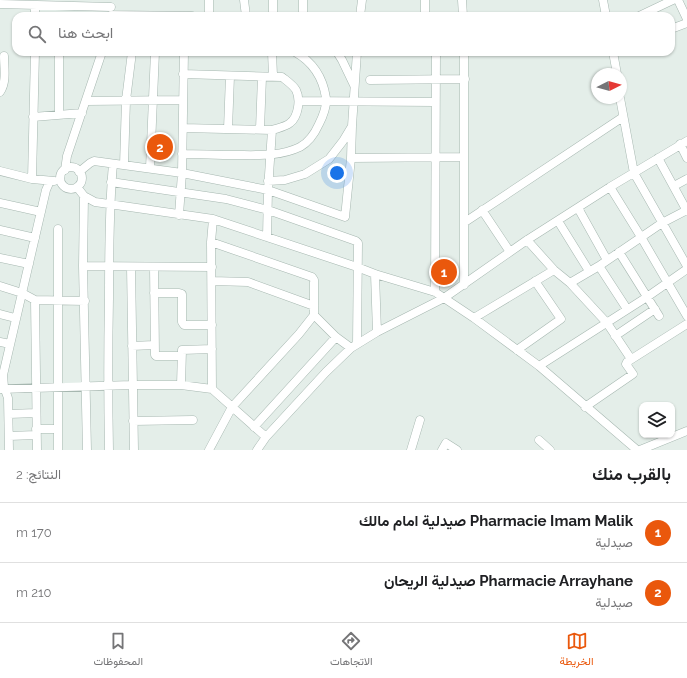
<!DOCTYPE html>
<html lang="ar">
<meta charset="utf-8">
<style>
:root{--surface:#fff;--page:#f6f6f6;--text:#202124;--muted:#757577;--line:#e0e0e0;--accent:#ea580c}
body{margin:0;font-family:Raleway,Vazirmatn,sans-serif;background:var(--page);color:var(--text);direction:rtl}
.controls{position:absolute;right:12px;bottom:12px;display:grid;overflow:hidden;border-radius:8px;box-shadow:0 1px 3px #0004}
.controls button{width:36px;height:36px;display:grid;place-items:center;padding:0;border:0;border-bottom:1px solid var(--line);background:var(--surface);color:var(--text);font:20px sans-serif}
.compass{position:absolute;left:591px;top:68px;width:36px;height:36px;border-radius:50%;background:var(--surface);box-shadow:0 1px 3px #0004;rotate:84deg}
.you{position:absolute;left:337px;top:173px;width:14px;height:14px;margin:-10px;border:3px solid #fff;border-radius:50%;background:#1a73e8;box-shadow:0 0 0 6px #1a73e833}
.badge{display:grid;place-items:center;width:26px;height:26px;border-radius:50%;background:var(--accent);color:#fff;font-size:13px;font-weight:700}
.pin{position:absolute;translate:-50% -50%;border:2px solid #fff;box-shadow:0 1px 4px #0006}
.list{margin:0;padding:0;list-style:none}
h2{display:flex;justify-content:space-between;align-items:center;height:52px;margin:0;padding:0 16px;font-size:17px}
h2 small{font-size:13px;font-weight:400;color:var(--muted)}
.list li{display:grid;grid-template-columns:26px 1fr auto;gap:12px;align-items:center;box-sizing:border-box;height:60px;padding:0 16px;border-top:1px solid var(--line)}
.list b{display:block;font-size:15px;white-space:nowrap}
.list p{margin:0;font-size:13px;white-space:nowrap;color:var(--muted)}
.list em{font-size:13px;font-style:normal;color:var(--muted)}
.icon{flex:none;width:22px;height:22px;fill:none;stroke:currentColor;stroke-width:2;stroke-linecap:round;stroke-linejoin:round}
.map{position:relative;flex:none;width:687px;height:450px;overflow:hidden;direction:ltr}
.search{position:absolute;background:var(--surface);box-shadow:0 1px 3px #0004;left:12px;right:12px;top:12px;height:44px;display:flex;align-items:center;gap:10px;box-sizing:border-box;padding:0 14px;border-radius:12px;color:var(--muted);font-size:15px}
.sheet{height:172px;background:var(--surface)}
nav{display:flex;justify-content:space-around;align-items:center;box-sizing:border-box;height:56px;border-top:1px solid var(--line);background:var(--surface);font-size:11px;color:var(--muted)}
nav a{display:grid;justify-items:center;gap:2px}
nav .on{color:var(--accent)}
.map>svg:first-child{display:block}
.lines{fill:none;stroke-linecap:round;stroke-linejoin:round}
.minor-casing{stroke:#a6b7b0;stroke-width:9}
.minor{stroke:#fff;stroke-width:8}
</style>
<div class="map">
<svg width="687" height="450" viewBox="0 0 687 450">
<rect width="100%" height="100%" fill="#e4eee9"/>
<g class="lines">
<defs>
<path id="minor" d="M209,0V16
M244,0L246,16
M273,0V16
M462,0L463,16
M603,0L606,16
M678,0L687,19
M0,4L111,7
M111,15L192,16
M35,16V5
M303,16V0
M360,16L362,0
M425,16V0
M639,16L673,0
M671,29L687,23
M272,52L273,76
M337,52L342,60L354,85
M613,52L617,74
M370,80L465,79
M0,92C7,82 4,67 4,56
M620,98L634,173L687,266
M86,101L183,100
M299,101L435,102
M59,115V52
M33,117L82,113
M183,128L272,130C278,128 285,127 290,123C298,117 301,100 296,90C293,85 287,81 282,77L183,74
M228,129L230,76
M260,129L262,77
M680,144L687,158
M182,154C199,154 217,155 234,155C256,155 279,157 300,147C309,142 315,133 319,124C323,116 327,107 326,98C323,78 313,62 295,52
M351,158L464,157
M658,158L687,211
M124,165L126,100L132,52
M60 178a11 11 0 1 1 22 0a11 11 0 1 1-22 0Z
M150,168L155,52
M65,170L67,156L102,52
M0,171L32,179L54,181
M79,172L90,163L94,161L182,173L268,190L345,217L351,158L352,126
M32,179L35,52
M268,181L285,180L305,174L329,159L343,141L352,126L357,52
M111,182L226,199L268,210L356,241L358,243L357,344
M674,186L687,179
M77,187L84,196L95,202L213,219L357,267L375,274L435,292L474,318L539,366L637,450
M610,187L641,237L687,316
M84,196L83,266L87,450
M0,203L41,212
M578,208L607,260
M482,210L510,252
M179,215L182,173L184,52
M558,221L589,271
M465,222L623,117
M0,230L35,238
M267,237L268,190L272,130
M527,240L554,270L570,283L607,323L631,359
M619,252L659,316
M0,258L29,264
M83,266L212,267
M599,266L627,309
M131,267L134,450
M154,267L155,355L156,356H181
M375,274L377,332
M212,281L248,282L314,306
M570,283L599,266L662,223L687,210
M464,285V52
M0,286L22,293L35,300L37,450
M435,292L436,52
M154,293H179L182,294V322L184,325H212
M35,300L85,301
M0,314L15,318
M314,315L336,337L351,348
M474,318L554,270
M615,336L655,309
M0,342L10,344
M132,346L154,345
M517,350L561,319L535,281
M539,366L647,297L687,269
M181,385L182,350L212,349
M0,389L132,385H181L212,389L266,437
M212,389L211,242L213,219
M585,407L633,374L626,364L627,362L687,324
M9,414L36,413
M133,421L193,420
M254,427L336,337
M36,429H58
M9,436L36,435
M539,440L550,450
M9,450L8,398L4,387L3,375L46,190L50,181
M58,450V229
M109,450C108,399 108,348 109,298C109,253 109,208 113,164
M209,450L232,407L299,334L314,315V280L312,277L211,242
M257,450L266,437L326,372L351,348L377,332L444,298L527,240L610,187L687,141
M411,450L420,420
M442,450L446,443L457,450
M640,450L687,431"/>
</defs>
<use href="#minor" class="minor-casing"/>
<use href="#minor" class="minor"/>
</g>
</svg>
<div class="controls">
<button><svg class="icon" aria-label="layers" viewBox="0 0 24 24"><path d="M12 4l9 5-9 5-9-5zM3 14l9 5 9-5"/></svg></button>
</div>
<svg class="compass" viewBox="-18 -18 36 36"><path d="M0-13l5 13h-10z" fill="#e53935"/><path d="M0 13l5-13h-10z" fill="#757577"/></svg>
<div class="you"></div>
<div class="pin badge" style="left:444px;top:272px">1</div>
<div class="pin badge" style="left:160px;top:147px">2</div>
<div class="search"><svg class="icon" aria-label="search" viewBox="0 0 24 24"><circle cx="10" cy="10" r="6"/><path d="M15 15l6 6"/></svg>ابحث هنا</div>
</div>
<section class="sheet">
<h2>بالقرب منك<small>النتائج: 2</small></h2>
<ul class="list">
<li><span class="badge">1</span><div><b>Pharmacie Imam Malik صيدلية امام مالك</b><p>صيدلية</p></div><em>170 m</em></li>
<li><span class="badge">2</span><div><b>Pharmacie Arrayhane صيدلية الريحان</b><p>صيدلية</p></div><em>210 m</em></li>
</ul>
</section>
<nav>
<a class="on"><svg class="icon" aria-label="map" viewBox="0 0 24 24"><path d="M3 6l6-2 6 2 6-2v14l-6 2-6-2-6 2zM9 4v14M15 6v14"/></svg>الخريطة</a>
<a><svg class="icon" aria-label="directions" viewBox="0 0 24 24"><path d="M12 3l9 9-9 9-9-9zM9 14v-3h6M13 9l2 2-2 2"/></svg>الاتجاهات</a>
<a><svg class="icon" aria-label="saved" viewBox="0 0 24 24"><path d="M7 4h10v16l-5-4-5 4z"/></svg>المحفوظات</a>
</nav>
